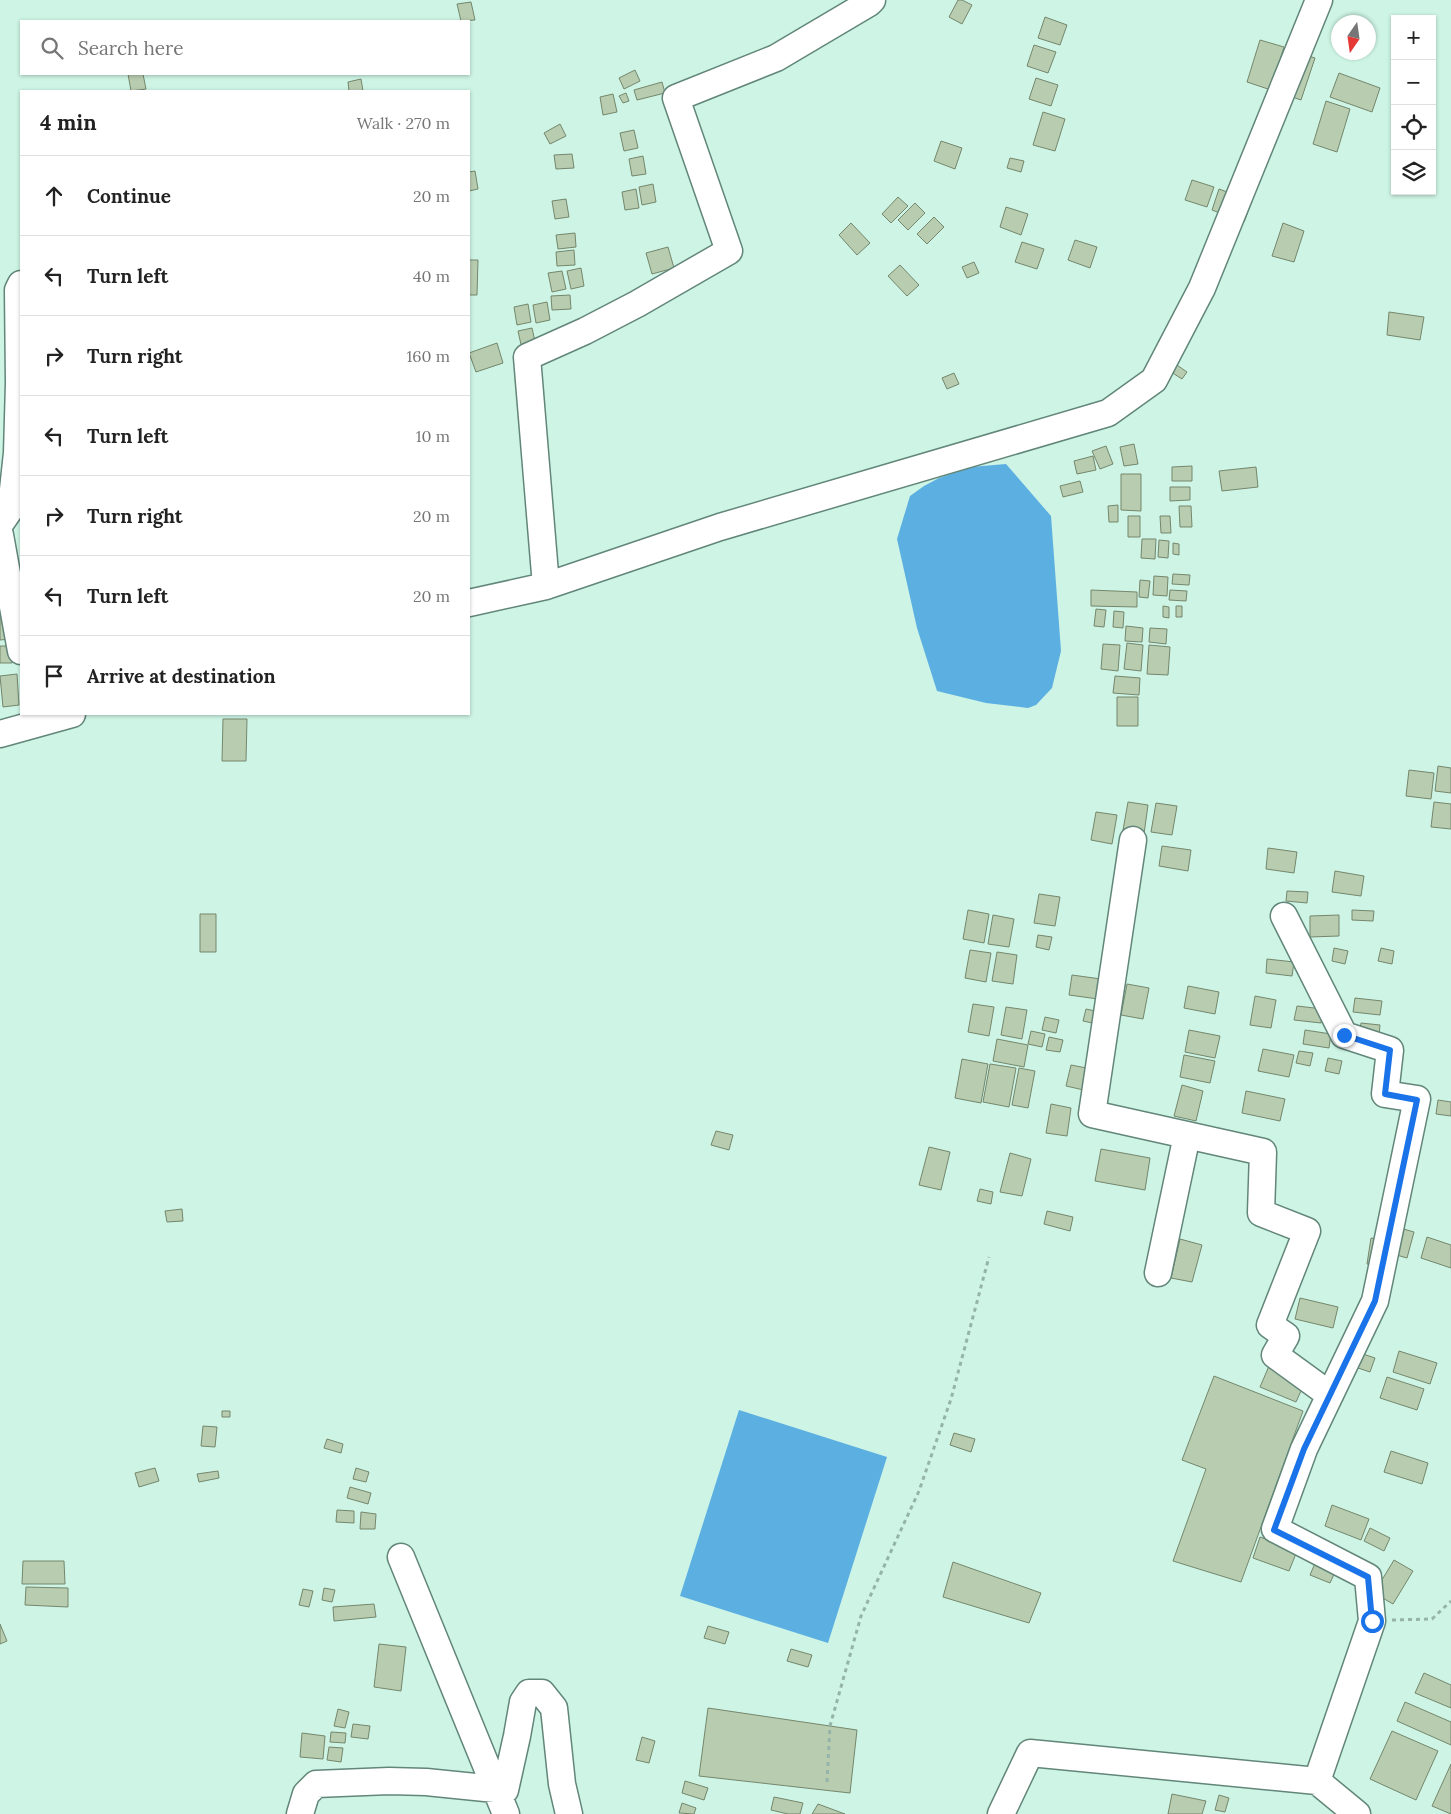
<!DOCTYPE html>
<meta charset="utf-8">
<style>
:root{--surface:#fff;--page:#f2f2f2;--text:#222;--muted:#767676;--line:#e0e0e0}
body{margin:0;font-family:Lora,serif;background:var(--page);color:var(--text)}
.controls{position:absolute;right:15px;top:15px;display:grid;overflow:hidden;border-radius:0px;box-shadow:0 1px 4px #0004}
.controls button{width:45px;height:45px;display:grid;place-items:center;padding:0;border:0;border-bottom:1px solid var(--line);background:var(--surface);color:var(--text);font:25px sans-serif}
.compass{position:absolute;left:1331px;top:15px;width:45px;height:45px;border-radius:50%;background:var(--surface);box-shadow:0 1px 4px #0004;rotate:193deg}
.stop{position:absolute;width:15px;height:15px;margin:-11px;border:4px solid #1a73e8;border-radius:50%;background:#fff}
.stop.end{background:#1a73e8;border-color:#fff;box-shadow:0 1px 5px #0008}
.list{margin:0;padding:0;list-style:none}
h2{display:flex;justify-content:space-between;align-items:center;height:65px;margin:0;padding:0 20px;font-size:21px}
h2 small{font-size:16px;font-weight:400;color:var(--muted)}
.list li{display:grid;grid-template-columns:32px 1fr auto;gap:15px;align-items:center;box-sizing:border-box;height:80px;padding:0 20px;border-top:1px solid var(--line)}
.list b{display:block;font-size:19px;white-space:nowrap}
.list em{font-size:16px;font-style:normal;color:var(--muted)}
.icon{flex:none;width:28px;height:28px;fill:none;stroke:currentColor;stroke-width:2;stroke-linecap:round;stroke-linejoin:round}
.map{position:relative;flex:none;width:1451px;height:1814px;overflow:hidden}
.search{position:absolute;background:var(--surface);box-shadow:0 1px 4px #0004;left:20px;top:20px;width:450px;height:55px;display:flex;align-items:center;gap:12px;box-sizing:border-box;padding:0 18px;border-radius:0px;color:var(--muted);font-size:19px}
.panel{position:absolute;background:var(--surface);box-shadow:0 1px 4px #0004;left:20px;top:90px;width:450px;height:625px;border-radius:0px}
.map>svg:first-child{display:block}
.water{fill:#5cafe1}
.building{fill:#b8ccb0;stroke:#74876c}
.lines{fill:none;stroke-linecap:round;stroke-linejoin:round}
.minor-casing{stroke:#628679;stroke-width:29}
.path{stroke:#95b4a8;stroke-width:3;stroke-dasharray:4 4;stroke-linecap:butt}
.minor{stroke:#fff;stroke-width:26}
.route{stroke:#1a73e8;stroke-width:6}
</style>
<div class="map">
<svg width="1451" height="1814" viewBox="0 0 1451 1814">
<rect width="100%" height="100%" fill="#cdf4e5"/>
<path class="water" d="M1006,464L1051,516L1061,651L1052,688L1036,705L1028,708L986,703L937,691L917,628L897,539L910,496L924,486L939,478L971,467Z
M739,1410L887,1457L828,1643L680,1596Z"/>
<path class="building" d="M958,0H962L972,5L962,24L949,17Z
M471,2L475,20L461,21L457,4Z
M1045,17L1067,25L1060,45L1038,38Z
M1260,40L1284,47L1271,90L1247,82Z
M1034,45L1056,52L1048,73L1027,66Z
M1290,50L1315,58L1301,100L1277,92Z
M635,70L640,81L624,89L619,78Z
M1339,73L1380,88L1372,112L1330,97Z
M128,74H143L146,89L131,91Z
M1036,78L1058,85L1051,106L1029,99Z
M361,79L363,91H349L348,82Z
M662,82L665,93L637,100L634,90Z
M626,93L629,101L623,103L619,96Z
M613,94L617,112L603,115L600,97Z
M1326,101L1350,109L1337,152L1313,144Z
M1043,112L1065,119L1055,151L1033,145Z
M560,124L566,136L550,144L544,133Z
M634,130L638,148L624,151L620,133Z
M941,141L962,148L955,169L934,161Z
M572,154L574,168L556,169L554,155Z
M643,156L646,174L632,176L629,159Z
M1010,158L1024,161L1021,172L1007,168Z
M475,171L478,189L469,191V172Z
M1192,180L1214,187L1207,207L1185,200Z
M653,184L656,202L642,205L639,187Z
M636,189L639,208L625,210L622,192Z
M1219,189L1252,201L1244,222L1212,210Z
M898,197L908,206L891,223L882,214Z
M566,199L569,217L555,219L552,201Z
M915,203L925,213L908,230L898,220Z
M1006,207L1028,214L1021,235L1000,227Z
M934,217L944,227L927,244L917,234Z
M851,223L870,243L857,255L839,235Z
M1283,223L1304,231L1294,262L1272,256Z
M575,233L576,247L558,249L556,235Z
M1075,240L1097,247L1090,268L1068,260Z
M1022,242L1044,249L1037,269L1015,262Z
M668,247L674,268L652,274L646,253Z
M574,250L575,265L557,266L556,252Z
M469,260H478L477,295H469Z
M974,262L979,273L967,278L962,267Z
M900,265L919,285L907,296L888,276Z
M581,268L584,286L571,289L567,271Z
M562,271L566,289L552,292L548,273Z
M570,295L571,309L552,310L551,296Z
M547,302L550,320L536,323L533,305Z
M528,304L531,322L517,325L514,307Z
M1389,312L1424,317L1420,340L1387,335Z
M532,328L536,346L522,349L518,331Z
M497,343L503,363L476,372L469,353Z
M1174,363L1187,372L1182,379L1168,370Z
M954,373L959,384L947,389L942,378Z
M1134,444L1138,464L1124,466L1120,447Z
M1106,446L1113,464L1100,469L1092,451Z
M1093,456L1096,470L1077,474L1074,461Z
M1192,466V481H1172V467Z
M1256,467L1258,487L1222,491L1219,471Z
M1121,474H1141V511L1121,510Z
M1080,481L1083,492L1063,497L1060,486Z
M1170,487H1190V500L1170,501Z
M1118,505V522H1109L1108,506Z
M1179,506H1191L1192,527H1180Z
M1128,516H1140V537H1128Z
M1160,516H1170L1171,533H1161Z
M1142,539H1156L1155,559L1141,558Z
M1159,540L1169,541L1168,558L1158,557Z
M1173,543L1179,544V555L1173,554Z
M1173,574L1190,575L1189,585L1172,584Z
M1154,576L1168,577L1167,596L1153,595Z
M1140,580L1150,581L1148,598L1139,597Z
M1091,590L1137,592V607L1091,606Z
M1170,590L1187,591L1186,601L1169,600Z
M1163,606L1169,607V618L1163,617Z
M1176,606H1182V617H1176Z
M1096,609L1106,610L1104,627L1094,626Z
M1114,611L1124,612L1123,628L1113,627Z
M0,615H9L10,639L0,640Z
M1126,626L1143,628L1142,642L1125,641Z
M1150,628L1167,629L1166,644L1149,642Z
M1127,643L1143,645L1141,671L1124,669Z
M1103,644L1120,645L1118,671L1101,669Z
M1149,645L1170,647L1168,675L1147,674Z
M0,646H11L12,663H0Z
M17,674L19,705L3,707L0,676Z
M1115,676L1140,678L1139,695L1113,693Z
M1117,697H1138V726H1117Z
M223,719H247L246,761H222Z
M1438,766L1451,768V793L1435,791Z
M1409,770L1434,773L1431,799L1406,796Z
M1128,802L1148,805L1144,834L1123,830Z
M1434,802L1451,804V829L1431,827Z
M1156,803L1177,806L1172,835L1151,832Z
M1096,812L1117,815L1112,844L1091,840Z
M1162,846L1191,850L1188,871L1159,866Z
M1268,848L1297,852L1294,873L1266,869Z
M1335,871L1364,876L1361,896L1332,892Z
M1287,891L1308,892L1307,903L1286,901Z
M1039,894L1060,897L1055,926L1034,923Z
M968,910L989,914L984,943L963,939Z
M1352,910L1374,911L1373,921L1352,920Z
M200,914H216V952H200Z
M993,915L1014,919L1009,947L988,944Z
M1339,915V936L1310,937V916Z
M1038,935L1052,937L1049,950L1036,947Z
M1334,948L1348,951L1345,964L1332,961Z
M1381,948L1394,951L1392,964L1378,961Z
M970,950L991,953L986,982L965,978Z
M997,952L1017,955L1013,984L992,981Z
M1267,959L1294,962L1292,976L1266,973Z
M1072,975L1101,979L1098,999L1069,995Z
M1127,984L1149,988L1143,1019L1121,1015Z
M1188,986L1219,992L1215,1014L1184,1008Z
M1255,996L1276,1000L1271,1028L1250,1025Z
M1355,998L1382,1001L1380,1015L1353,1012Z
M973,1004L994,1007L989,1036L968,1032Z
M1297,1006L1323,1009L1321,1023L1294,1020Z
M1006,1007L1027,1010L1022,1039L1001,1035Z
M1086,1009L1100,1012L1097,1024L1083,1021Z
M1045,1017L1059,1020L1056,1033L1042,1030Z
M1361,1023L1380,1025L1379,1036L1359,1035Z
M1189,1030L1220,1036L1215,1058L1185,1052Z
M1305,1030L1331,1034L1329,1048L1303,1044Z
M1031,1031L1045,1034L1042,1047L1028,1044Z
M1049,1037L1063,1040L1060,1052L1046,1050Z
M997,1039L1028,1045L1024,1067L993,1061Z
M1263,1049L1294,1055L1289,1077L1258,1071Z
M1299,1051L1313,1053L1310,1066L1296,1063Z
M1184,1055L1215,1061L1210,1083L1180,1077Z
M1328,1058L1342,1061L1339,1074L1325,1071Z
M962,1059L988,1064L981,1103L955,1098Z
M990,1064L1016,1068L1009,1107L983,1102Z
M1071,1065L1102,1071L1097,1093L1066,1086Z
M1019,1068L1035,1071L1028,1108L1012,1105Z
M1182,1085L1203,1091L1196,1121L1174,1116Z
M1246,1091L1285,1099L1280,1121L1242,1113Z
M1438,1100L1451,1102V1116L1436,1114Z
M1051,1104L1071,1108L1067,1136L1046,1133Z
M716,1131L733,1135L729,1150L711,1145Z
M929,1147L950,1152L941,1190L919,1185Z
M1101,1149L1150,1158L1145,1190L1095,1181Z
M1010,1153L1031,1159L1022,1196L1000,1192Z
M980,1189L993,1192L991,1204L977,1201Z
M182,1209L183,1221L167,1222L165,1211Z
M1047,1211L1073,1217L1070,1231L1044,1224Z
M1400,1228L1414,1232L1407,1258L1393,1254Z
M1427,1237L1451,1245V1268L1421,1258Z
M1371,1238L1385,1240L1381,1267L1367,1264Z
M1180,1239L1202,1245L1192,1282L1171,1278Z
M1300,1298L1338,1307L1333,1328L1295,1319Z
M1354,1351L1375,1358L1370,1372L1349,1365Z
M1399,1351L1437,1363L1430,1384L1393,1372Z
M1269,1366L1305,1382L1296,1402L1260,1387Z
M1214,1376L1303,1411L1241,1582L1173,1561L1206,1469L1182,1460Z
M1387,1377L1424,1389L1417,1410L1380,1398Z
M222,1411H230V1417H222Z
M203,1426L217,1427L215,1447L201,1446Z
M954,1433L975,1439L971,1452L950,1445Z
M327,1439L343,1444L341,1453L324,1448Z
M1391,1451L1428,1463L1422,1484L1384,1472Z
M155,1468L159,1481L139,1487L135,1473Z
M356,1468L369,1472L366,1482L353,1479Z
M218,1471L219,1478L199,1482L197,1474Z
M350,1487L371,1493L368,1504L347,1498Z
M1332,1505L1369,1519L1361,1540L1325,1526Z
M337,1510L354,1511V1523L336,1522Z
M361,1512L376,1514L375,1529H360Z
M1370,1528L1390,1538L1384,1551L1364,1541Z
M1260,1537L1297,1551L1289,1571L1253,1558Z
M1394,1560L1413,1571L1393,1604L1374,1593Z
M23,1561H64L65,1584H22Z
M1316,1561L1336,1570L1330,1583L1310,1575Z
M953,1562L1041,1593L1029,1623L943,1597Z
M26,1587L68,1588V1607L25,1605Z
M324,1588L335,1590L332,1602L322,1600Z
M303,1589L313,1591L309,1607L299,1605Z
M374,1604L376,1617L334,1621L333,1607Z
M0,1624L7,1641L0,1644Z
M708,1626L729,1632L725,1644L704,1638Z
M379,1644L406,1647L401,1691L374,1687Z
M791,1649L812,1655L808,1667L787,1661Z
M1424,1673L1451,1685V1708L1415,1693Z
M1405,1702L1451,1722V1745L1397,1721Z
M708,1708L857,1730L850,1793L699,1776Z
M338,1709L349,1712L345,1728L334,1726Z
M353,1724L370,1726L368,1739L351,1737Z
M1392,1731L1438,1751L1416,1800L1370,1779Z
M331,1732L346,1733L345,1743L330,1742Z
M302,1733L325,1736L323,1759L300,1757Z
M642,1737L655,1741L649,1763L636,1760Z
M329,1747L343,1748L341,1762L327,1760Z
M1451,1764V1814L1432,1806Z
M685,1781L708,1788L704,1800L682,1793Z
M1172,1794L1206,1801L1202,1814H1168Z
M1219,1795L1229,1798L1225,1812L1215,1810Z
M774,1797L803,1803L800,1814H788L771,1810Z
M682,1803L696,1808L694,1814L679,1813Z
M818,1804L845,1814H812Z"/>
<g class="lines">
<defs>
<path id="minor" d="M19,383L18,290L21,284
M0,524L11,508L17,453L19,383H21
M0,535L21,651
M546,586L527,357L585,331L637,304L729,251L676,98L776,58L869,3L872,0
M469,603L546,586L720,527L1108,413L1154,380L1202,288L1319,0
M0,734L72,714
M1133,840L1092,1114L1263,1152L1261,1213L1307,1231L1270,1325L1286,1336L1275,1355L1330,1395
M1158,1273L1187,1135
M401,1557L506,1814
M1317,1781L1357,1814
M300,1814L306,1794L316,1784L389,1781L426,1782L505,1790L517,1736L523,1702L529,1693H542L554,1708L562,1784L569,1814
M1001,1814L1030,1753L1317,1781L1372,1621L1368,1577L1275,1529L1304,1449L1375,1301L1417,1099L1385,1094L1390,1050L1344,1035L1284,916"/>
</defs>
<use href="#minor" class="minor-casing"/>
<path class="path" d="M1392,1620L1432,1619L1451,1601
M827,1782L830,1726L861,1616L919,1491L951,1399L989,1257"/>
<use href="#minor" class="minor"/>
</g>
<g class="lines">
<path class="route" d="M1344,1035L1390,1050L1385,1094L1417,1100L1375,1301L1304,1449L1274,1530L1368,1577L1372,1621"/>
</g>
</svg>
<div class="controls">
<button>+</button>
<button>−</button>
<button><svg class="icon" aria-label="locate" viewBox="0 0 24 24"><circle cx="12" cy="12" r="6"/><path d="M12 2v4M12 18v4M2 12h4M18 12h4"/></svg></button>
<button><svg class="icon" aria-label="layers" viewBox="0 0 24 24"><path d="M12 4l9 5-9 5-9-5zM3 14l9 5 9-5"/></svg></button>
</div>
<svg class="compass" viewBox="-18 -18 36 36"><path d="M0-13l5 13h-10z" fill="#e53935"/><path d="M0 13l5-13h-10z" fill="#767676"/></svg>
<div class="stop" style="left:1372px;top:1621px"></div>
<div class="stop end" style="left:1344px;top:1035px"></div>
<div class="search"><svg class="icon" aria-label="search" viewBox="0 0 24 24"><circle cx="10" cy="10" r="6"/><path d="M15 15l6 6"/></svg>Search here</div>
<section class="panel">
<h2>4 min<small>Walk · 270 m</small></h2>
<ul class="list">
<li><svg class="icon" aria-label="ahead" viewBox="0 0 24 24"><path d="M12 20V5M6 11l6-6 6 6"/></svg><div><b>Continue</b></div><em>20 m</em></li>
<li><svg class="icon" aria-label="left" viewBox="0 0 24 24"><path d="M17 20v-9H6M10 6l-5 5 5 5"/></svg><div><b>Turn left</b></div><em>40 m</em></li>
<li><svg class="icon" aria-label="right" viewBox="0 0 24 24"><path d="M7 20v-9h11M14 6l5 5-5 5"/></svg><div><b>Turn right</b></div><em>160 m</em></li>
<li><svg class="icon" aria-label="left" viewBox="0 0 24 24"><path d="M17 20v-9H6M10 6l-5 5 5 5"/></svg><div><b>Turn left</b></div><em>10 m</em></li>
<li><svg class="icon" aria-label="right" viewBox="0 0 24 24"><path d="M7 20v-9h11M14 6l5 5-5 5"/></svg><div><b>Turn right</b></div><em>20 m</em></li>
<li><svg class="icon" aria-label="left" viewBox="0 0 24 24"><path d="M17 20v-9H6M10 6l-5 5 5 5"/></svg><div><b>Turn left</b></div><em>20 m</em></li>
<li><svg class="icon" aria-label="arrive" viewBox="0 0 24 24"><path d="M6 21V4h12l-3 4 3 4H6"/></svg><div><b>Arrive at destination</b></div></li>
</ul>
</section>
</div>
